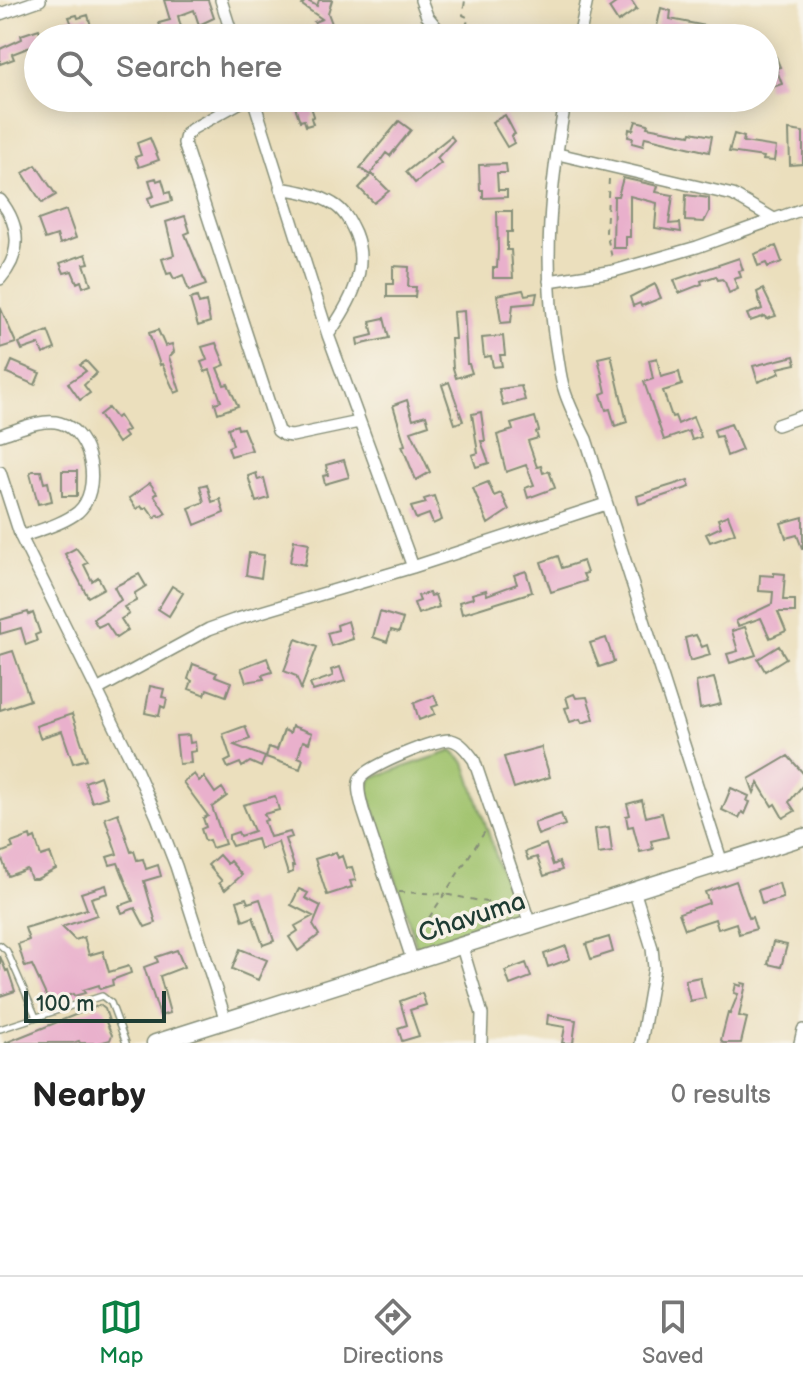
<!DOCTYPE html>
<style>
:root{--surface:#fff;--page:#f6f6f6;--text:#222;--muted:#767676;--line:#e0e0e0;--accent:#0b8043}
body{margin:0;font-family:"Balsamiq Sans",sans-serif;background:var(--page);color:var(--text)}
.scale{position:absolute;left:24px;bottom:20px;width:142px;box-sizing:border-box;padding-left:8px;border:4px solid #1f3d34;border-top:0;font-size:22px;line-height:28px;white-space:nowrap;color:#1f3d34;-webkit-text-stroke:6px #f7f3e8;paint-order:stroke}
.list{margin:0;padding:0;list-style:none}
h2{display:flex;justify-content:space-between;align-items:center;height:104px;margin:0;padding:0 32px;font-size:34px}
h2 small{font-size:26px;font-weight:400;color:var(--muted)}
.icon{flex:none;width:44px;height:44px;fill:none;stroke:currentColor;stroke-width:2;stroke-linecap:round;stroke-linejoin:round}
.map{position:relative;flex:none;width:803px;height:1043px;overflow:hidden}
.search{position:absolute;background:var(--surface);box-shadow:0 4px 20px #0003;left:24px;right:24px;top:24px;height:88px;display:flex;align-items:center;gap:20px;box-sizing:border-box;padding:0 28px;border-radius:44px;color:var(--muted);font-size:30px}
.sheet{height:232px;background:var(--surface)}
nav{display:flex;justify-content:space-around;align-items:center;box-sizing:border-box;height:112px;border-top:2px solid var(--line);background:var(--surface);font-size:22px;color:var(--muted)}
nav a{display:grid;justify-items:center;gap:4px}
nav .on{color:var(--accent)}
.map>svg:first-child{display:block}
.green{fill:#a0c36d;stroke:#608050;stroke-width:2}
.building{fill:#e9b0cc}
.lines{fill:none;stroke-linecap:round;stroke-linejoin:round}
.lane-casing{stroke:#858e78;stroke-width:8}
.street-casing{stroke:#858e78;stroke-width:14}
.secondary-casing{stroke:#858e78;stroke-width:19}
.path{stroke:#858e78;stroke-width:2;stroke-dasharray:6 6;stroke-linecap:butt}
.lane{stroke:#fff;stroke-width:5}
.street{stroke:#fff;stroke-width:11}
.secondary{stroke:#fff;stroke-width:16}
.labels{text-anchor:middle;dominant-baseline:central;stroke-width:7;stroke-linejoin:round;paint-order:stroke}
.street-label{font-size:26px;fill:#1f3d34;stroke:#f7f3e8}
</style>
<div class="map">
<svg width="803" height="1043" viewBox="0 0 803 1043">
<rect width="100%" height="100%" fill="#f7f3e8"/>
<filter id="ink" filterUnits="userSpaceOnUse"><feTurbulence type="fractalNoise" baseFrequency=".0125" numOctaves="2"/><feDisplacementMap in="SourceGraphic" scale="16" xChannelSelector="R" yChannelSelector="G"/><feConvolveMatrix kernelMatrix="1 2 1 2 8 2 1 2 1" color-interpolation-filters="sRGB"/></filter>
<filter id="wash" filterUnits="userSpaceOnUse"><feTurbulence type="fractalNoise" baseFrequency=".006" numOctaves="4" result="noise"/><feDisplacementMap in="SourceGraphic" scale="32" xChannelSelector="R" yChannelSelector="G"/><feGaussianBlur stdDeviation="1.8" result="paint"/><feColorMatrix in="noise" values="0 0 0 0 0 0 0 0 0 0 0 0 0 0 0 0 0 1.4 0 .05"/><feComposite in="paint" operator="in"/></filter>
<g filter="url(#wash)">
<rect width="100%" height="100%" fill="#ebdfbd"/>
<path class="green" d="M452,751L465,763L517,918L418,951L368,791L371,778Z"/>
<g id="blocks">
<path class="building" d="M164,0H208L214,18L199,25L194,10L178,16L184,38H164L159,23L170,20Z
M306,0L317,6L319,0H332L328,13L334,29L321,33L314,22L322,19L302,5Z
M620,0H631L637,9L618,22L609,8Z
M661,8L671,11L670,19L752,35V38H693L668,31L667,33L656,31Z
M77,15L78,18L88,15L91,26L55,38H38V44L12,54L14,59L0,64V49L22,39L21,35L39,29L41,36L72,25L69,17Z
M776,57L780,67L776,68L782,84L767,89L765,61Z
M302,98H308L314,116L311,118L313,124L306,126L304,120L300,121L293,101Z
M505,115L515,134L511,136L514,143L507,147L492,122Z
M399,121L411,130L390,156L386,153L370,175L360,168Z
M636,121L648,124L647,127L690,135L691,132L712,136L709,152L645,137L643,146L632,143L633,138L628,137L629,129L633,130Z
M789,130L803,132V164L790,165Z
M734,134L744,137L743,142L776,147L774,161L763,160L764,157L729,152Z
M451,136L454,140L437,158L441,163L415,183L406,172Z
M150,138L159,160L139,167L135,157L141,155L137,143Z
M506,164L507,173H497L498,190H507V197L483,198V190H480L479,165Z
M36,165L56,195L42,203L23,173Z
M372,174L389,191L374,203L359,188Z
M156,178L157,181L162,179L166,193L170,192L172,201L151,207L148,198L154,196L149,180Z
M623,178L658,186L656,192L673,195L669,224L680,223L681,232L655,228L657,203L630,196V237H626V248H613L614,196H618Z
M686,195L709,198V212L704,222L685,221Z
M66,210L76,238L60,244L57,235L45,239L38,220Z
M497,211H512V232H507V250H511L513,278H493V268H497L498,250Z
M185,216L190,232L185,234L206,285L189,291L183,275L174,279L171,273L167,274L162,259L174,255L166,222Z
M776,246L782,262L768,267L766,263L758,266L754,254Z
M86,254L89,263L84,264L91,284L83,287L81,281L77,283L72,271L64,273L60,263Z
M739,258L743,270L739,271L741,277L734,279L738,289L729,293L725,282L722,279L718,280L716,276L701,281L702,284L679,293L674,280Z
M393,266L409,267L408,287H416L415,297H387V284H393Z
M655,284L661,298L641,306L640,303L633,306L630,297Z
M763,289L776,316L766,319L765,316L750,321L747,314L762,309L757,292Z
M523,290L525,295L537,293L535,303L513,305L511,322L501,323L497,295Z
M197,297L199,304L206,302L210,322L198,326L190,299Z
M0,307L16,343L0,348Z
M464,311L467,364H469L472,373L456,378L453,368L451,339H455L453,312Z
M384,318L389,338L358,345L357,339L373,335L370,321Z
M158,330L165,346L172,344L174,352L169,357L180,391L175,393L162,364L160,365L149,333Z
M48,331L55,349L43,354L39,344L22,350L19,343Z
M503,336L505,355H500L502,366L493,367L491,356L484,357L482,338Z
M216,343L225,365L217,368L224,385L228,384L238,406L218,413L215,403L221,401L210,370L205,372L201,362L207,360L202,347Z
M611,355L627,422L615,426L610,409L606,410L601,394L606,392L598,358Z
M794,356L796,364L778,368L780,373L758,382L753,366Z
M657,358L661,377L679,372L682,385L663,391L672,417L675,416L678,424L693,417L701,437L692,440L689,431L664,440L644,382L653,379L649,360Z
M12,361L40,373L35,385L7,373Z
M86,361L97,373L84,385L90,393L80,400L68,383L86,371L80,365Z
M449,382L463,421L455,424L442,385Z
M521,386L525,400L503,406L499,389Z
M407,400L413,419L426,415L429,425L411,431L430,472L416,480L402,446L405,445L393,405Z
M108,408L116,418L119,416L128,430L123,433L126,437L118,443L99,415Z
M481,412L485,441H481L489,463L476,467L472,455L478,453L472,414Z
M535,417L539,431L536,432L538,438L528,441L537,467L541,466L543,473L549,471L555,488L528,498L525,488L534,485L526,465L506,472L497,435L513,430L511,424Z
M731,424L742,450L727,456L721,436L716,437L714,430Z
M237,425L238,429L243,428L252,450L231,456L228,447L233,445L228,428Z
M344,460L349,477L325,484L323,476L328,475L326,465Z
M32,471H41L44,483L48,482L52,501L38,504L30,473Z
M62,471H77V496H62Z
M256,473L258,480L264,478L269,498L256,502L248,476Z
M688,480L690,487L639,504L637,496Z
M488,482L494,496L501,493L509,510L488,524L473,488Z
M150,483L157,493L154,495L166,513L160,517L158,515L155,518L147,507L143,509L141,506L136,509L129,498Z
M207,484L212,502L220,499L224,513L195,525L189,508L204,502L200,486Z
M434,496L442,520L433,524L429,514L416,519L411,507L426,503L424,499Z
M728,515L735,533L710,542L706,534L721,527L718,519Z
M803,517V548H802L797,535L786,538L781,523Z
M294,540L309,543L305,565L290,562Z
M76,548L88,563L84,565L92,581L98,577L104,588L88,597L65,554Z
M249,553L264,555L261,578L246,575Z
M558,556L562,568L583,561L587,573L583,574L586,581L551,592L541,562Z
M526,571L532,592L462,614L459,602L473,598L472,594L486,590L487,595L517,584L514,575Z
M774,573L785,574L783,600H795V612H778L786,631L770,638L761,618L738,626L736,621L772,604L773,592L759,591L760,575L774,576Z
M139,574L146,586L135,593L136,601L124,607L129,614L121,619L128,630L116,638L106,623L98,627L93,619L121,600L114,587Z
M172,586L183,593L169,616L158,609Z
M429,593L430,596L435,595L439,607L418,614L414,603L420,601L418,596Z
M28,612L29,615L33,613L40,633L35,635L37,641L26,645L21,628L0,634V620Z
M380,612L403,619L399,632L391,630L387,642L373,637Z
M348,621L353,639L331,646L327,633L338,630L337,625Z
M745,627L756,655L730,663L727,654L738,651L732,631Z
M696,635L702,647L707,645L710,655L690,661L685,638Z
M606,638L614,662L599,667L590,643Z
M296,639L317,647L301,689L296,676L284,671Z
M779,646L786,658L765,671L758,659Z
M13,651L30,700L0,710V655Z
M267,658L272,672L262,675L264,679L246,682L241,668Z
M193,664L217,673L215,676L231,682L226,696L207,689L205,695L189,689L192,681L188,679Z
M340,667L345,681L313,691L310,684L333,676L331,670Z
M714,678L721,704L700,709L696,682Z
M150,686L164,689L162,697L167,698L165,708L161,706L159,716L145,713Z
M574,694L576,698L587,697L594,719L582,723L580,719L570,722L565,708L569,707L566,697Z
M434,695L438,705L432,707L435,714L419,720L414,703Z
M72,714L87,759L73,763L62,731L40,738L36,726Z
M245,726L250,739L234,745L265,757L261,767L250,762L242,767L240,763L228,768L225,762L231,759L223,734Z
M292,726L312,733L309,743L303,741L298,757L303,759L300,769L266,757L269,747L277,750L284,730L290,733Z
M189,735L190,743L195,742L196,751L190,752L191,763L179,764L176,736Z
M541,747L550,777L514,788L504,757Z
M788,756L803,773V785L789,802L795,811L783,818L775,804L772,806L758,783L754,793L749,779Z
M194,774L199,781L204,777L215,793L222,788L227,796L212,807L225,844L212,848L209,840L205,841L201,829L206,827L203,818L208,816L183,782Z
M100,776L107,797L92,802L85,782Z
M731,788L749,796L747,801L750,802L745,814L742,812L739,818L722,810Z
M275,796L279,810L264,814L267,820L264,821L270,837L290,832L292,837L285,839L294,866H292L293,872L288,874L278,842L260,849L257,839L232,846L229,840V835L238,832L240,836L254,831L243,805Z
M642,800L646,817L662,813L668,837L651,841L653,849L640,852L633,826L628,827L626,816L630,815L627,804Z
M118,813L131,852L134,851L137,860L143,859L146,869L158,865L161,876L144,881L156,923L145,927L135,908L122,913L119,906L133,901L118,863L110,865L107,857L117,854L105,818Z
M561,814L565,825L538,835L534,823Z
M609,827L612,852L598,854L595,829Z
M30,836L31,840L35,838L41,856L50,853L56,869L37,879H31L27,869L8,876L0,853L13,848L11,843Z
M546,844L553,865L559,862L562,870L544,876L537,857L528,860L525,852Z
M336,852L338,858L342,856L346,868L352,867L356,880L350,881L352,887L327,895L315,859Z
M219,855L227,864L230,861L242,875L225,890L219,883L222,881L208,865Z
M736,881L749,918L752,917L756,929L739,934L736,923L718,929L715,919L685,929L679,913L709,903L705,892Z
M779,883L783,898L762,904L758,890Z
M106,885L108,893L91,898L97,915L62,927L75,940L84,937L89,955L103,951L109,972L129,966L131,973L112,980L113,985L100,989L99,985L83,990L85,993L74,996L73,994L49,1002L32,965L25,967L18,944L29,940L25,928L87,909L81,893Z
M299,889L308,893L305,898L321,906L313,925L319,935L298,951L289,937L298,931L295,926L313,916L291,905Z
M246,898L248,903L260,899L274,941L263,945L253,917L243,921L237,901Z
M609,937L613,952L591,959L586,944Z
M773,942L787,945L781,967L768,964Z
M566,946L570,959L548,967L544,954Z
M240,949L267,960L258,980L232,969Z
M177,950L184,967L160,976L170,1013L160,1016L144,967L158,962L156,957Z
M0,956L6,971L8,970L15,991L0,996Z
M526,963L531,977L510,985L505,971Z
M700,977L705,998L690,1001L685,980Z
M742,983L746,984L739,1016L747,1018L741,1043H723L721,1040L728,1013L730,1014L738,994L734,993L736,984L741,986Z
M422,993L426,1005L410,1010L419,1036L402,1041L398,1028L407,1025L400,1001Z
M100,1005L105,1009L109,1021L106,1022L112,1035L110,1040L99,1043H80L79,1041L73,1043H5Z
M548,1015L576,1020L573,1043H562L565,1027L547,1024Z"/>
</g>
</g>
<g filter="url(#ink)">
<use href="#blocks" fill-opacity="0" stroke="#858e78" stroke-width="2"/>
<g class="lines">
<defs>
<path id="lane" d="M0,945L7,951L36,1017
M0,1029L102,996L111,1003L126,1043"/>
<path id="street" d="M221,0L233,38
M421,0L427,16L445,38
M0,14L40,0
M579,38L587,0
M248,98L192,129L186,135L184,143L278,431L284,435L292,436L359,422
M253,98L328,335L413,567
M553,98L565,101
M566,98C550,183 542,267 557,353C559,364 560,377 564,389C569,406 578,423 586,439L722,863
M558,154L733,195L774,219
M280,188C298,191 317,194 333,204C344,210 350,222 355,233C370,270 349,305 328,335
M0,200C21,226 22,254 0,279
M549,281L614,271L697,247L803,209
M777,425L803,416
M0,435C17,430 42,418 60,423C93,432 102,491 78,512C63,524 39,530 21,537
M0,472L21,537L135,767L157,817L176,866L226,1021
M97,690L209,629L234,620L413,567L606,504
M634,890L652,948L654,968L641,1043
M462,947L482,1014L481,1043
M413,962L363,810C361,801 356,788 360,779C366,767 437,738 451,740C461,742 468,752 474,760L530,924
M800,1043L803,1030"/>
<path id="secondary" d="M155,1043L803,837"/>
</defs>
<use href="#lane" class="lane-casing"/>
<use href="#street" class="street-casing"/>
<use href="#secondary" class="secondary-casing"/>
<path class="path" d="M461,38L469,18L463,15L465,0
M609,179L606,232L613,262
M399,892L444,894L512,907
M416,938L486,830"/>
<use href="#lane" class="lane"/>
<use href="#street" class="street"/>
<use href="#secondary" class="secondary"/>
</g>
</g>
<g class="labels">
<g class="street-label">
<text transform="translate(472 918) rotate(-18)">Chavuma</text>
</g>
</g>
</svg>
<div class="scale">100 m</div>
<div class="search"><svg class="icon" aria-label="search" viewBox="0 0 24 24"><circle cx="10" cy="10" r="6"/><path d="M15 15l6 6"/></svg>Search here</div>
</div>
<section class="sheet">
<h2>Nearby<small>0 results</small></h2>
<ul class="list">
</ul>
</section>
<nav>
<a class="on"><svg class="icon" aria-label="map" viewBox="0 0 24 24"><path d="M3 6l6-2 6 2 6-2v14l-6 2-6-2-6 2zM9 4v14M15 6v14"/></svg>Map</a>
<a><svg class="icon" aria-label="directions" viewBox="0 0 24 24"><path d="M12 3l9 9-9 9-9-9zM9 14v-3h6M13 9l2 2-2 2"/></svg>Directions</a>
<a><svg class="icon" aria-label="saved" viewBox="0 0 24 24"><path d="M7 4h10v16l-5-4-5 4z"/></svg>Saved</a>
</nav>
